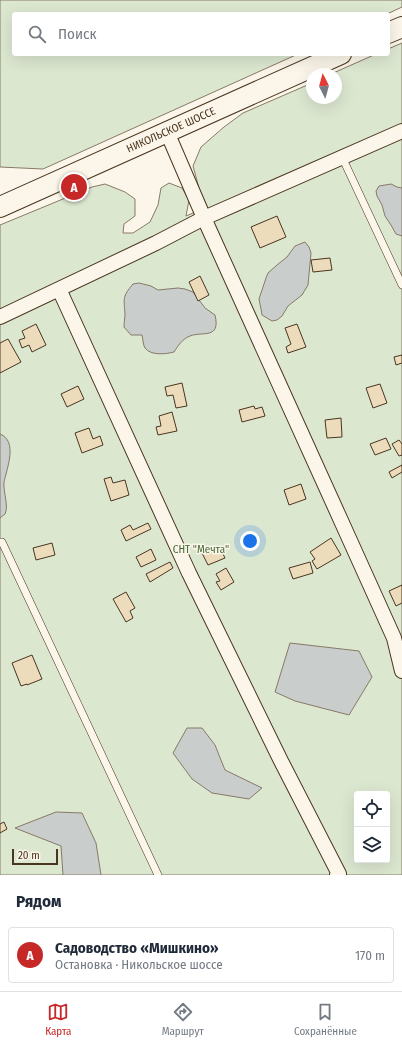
<!DOCTYPE html>
<html lang="ru">
<meta charset="utf-8">
<style>
:root{--surface:#fff;--page:#f2f2f3;--text:#1f2937;--muted:#747a83;--line:#e0e1e3;--accent:#c62828}
body{margin:0;font-family:"Fira Sans Condensed",sans-serif;background:var(--page);color:var(--text)}
.controls{position:absolute;right:12px;bottom:12px;display:grid;overflow:hidden;border-radius:4px;box-shadow:0 4px 16px #0002}
.controls button{width:36px;height:36px;display:grid;place-items:center;padding:0;border:0;border-bottom:1px solid var(--line);background:var(--surface);color:var(--text);font:20px sans-serif}
.compass{position:absolute;left:306px;top:68px;width:36px;height:36px;border-radius:50%;background:var(--surface);box-shadow:0 4px 16px #0002;rotate:354deg}
.scale{position:absolute;left:12px;bottom:10px;width:46px;box-sizing:border-box;padding-left:4px;border:2px solid #4a3520;border-top:0;font-size:11px;line-height:14px;white-space:nowrap;color:#4a3520;-webkit-text-stroke:3px #fbf6e9;paint-order:stroke}
.you{position:absolute;left:250px;top:541px;width:14px;height:14px;margin:-10px;border:3px solid #fff;border-radius:50%;background:#1a73e8;box-shadow:0 0 0 6px #1a73e833}
.badge{display:grid;place-items:center;width:26px;height:26px;border-radius:50%;background:var(--accent);color:#fff;font-size:13px;font-weight:700}
.pin{position:absolute;translate:-50% -50%;border:2px solid #fff;box-shadow:0 1px 4px #0006}
.list{margin:0;padding:0;list-style:none}
h2{display:flex;justify-content:space-between;align-items:center;height:52px;margin:0;padding:0 16px;font-size:17px}
h2 small{font-size:13px;font-weight:400;color:var(--muted)}
.list li{display:grid;grid-template-columns:26px 1fr auto;gap:12px;align-items:center;box-sizing:border-box;height:56px;margin:0 8px 8px;padding:0 8px;border:1px solid var(--line);border-radius:4px}
.list b{display:block;font-size:15px;white-space:nowrap}
.list p{margin:0;font-size:13px;white-space:nowrap;color:var(--muted)}
.list em{font-size:13px;font-style:normal;color:var(--muted)}
.icon{flex:none;width:22px;height:22px;fill:none;stroke:currentColor;stroke-width:2;stroke-linecap:round;stroke-linejoin:round}
.map{position:relative;flex:none;width:402px;height:875px;overflow:hidden}
.search{position:absolute;background:var(--surface);box-shadow:0 4px 16px #0002;left:12px;right:12px;top:12px;height:44px;display:flex;align-items:center;gap:10px;box-sizing:border-box;padding:0 14px;border-radius:4px;color:var(--muted);font-size:15px}
.sheet{height:116px;background:var(--surface)}
nav{display:flex;justify-content:space-around;align-items:center;box-sizing:border-box;height:56px;border-top:1px solid var(--line);background:var(--surface);font-size:11px;color:var(--muted)}
nav a{display:grid;justify-items:center;gap:2px}
nav .on{color:var(--accent)}
.map>svg:first-child{display:block}
.green{fill:#dce7d0;stroke:#887966;fill-rule:evenodd}
.water{fill:#c9cecd;stroke:#887966}
.building{fill:#ecdcbc;stroke:#4a3520}
.lines{fill:none;stroke-linecap:round;stroke-linejoin:round}
.lane-casing{stroke:#4a3520;stroke-width:8}
.street-casing{stroke:#4a3520;stroke-width:16}
.secondary-casing{stroke:#4a3520;stroke-width:22}
.lane{stroke:#fbf6e9;stroke-width:7}
.street{stroke:#fbf6e9;stroke-width:14}
.secondary{stroke:#fbf6e9;stroke-width:20}
.labels{text-anchor:middle;dominant-baseline:central;stroke-width:3;stroke-linejoin:round;paint-order:stroke}
.street-label{font-size:11px;fill:#4a3520;stroke:#fbf6e9}
.park-label{font-size:11px;fill:#436837;stroke:#fbf6e9}
</style>
<div class="map">
<svg width="402" height="875" viewBox="0 0 402 875">
<rect width="100%" height="100%" fill="#fbf6e9"/>
<path class="green" d="M0,0H402V7L387,14H14V54H298L43,169L0,167Z
M402,43V875H0V225L92,187L105,184L125,192L135,199V216L124,224L123,233H133L150,222L158,205L161,188L169,183L182,188L189,200L186,216L207,207L199,188L193,166L201,147L224,127L243,113L312,83V98H336V74H331L376,54H388V49ZM357,794H387V860H357Z"/>
<path class="water" d="M391,184L397,187L402,188V236L396,234L391,225L385,216L382,205L377,196L376,191L379,186Z
M305,242L309,247L311,253L308,285L302,295L288,306L282,316L277,320L272,321L262,315L261,309L259,299L266,278L268,273L277,265L287,257L295,246Z
M139,283L151,286L158,290L178,288L185,289L193,292L205,308L215,315C221,340 202,331 190,336C182,339 178,346 174,352C166,354 151,356 145,348C143,345 143,339 142,335H131L124,327C124,322 125,318 125,314C124,298 122,297 133,284Z
M0,434C18,441 7,468 4,482C3,492 9,506 5,514C4,515 1,517 0,518Z
M290,643L359,651L372,677L349,715L295,701L275,692Z
M187,728H202L215,745L225,770L262,788L249,799L212,793L192,779L173,753Z
M56,812L82,813L96,843L101,875H63L61,846L15,828Z"/>
<path class="building" d="M277,216L286,237L260,248L251,227Z
M330,258L332,270L313,272L311,260Z
M200,276L209,295L198,301L189,282Z
M36,324L46,345L32,352L29,345L22,348L19,340L25,338L22,331Z
M297,324L306,347L288,353L286,347L291,344L285,328Z
M8,339L21,362L0,373V343Z
M402,355V363L396,365L394,357Z
M182,383L187,406L176,408L173,395L167,396L165,387Z
M380,384L387,403L373,408L366,388Z
M78,386L84,399L67,407L61,394Z
M254,406L255,409L262,407L265,416L242,422L239,410Z
M172,412L177,431L158,435L156,427L161,426L159,416Z
M341,418L342,437L327,438L325,420Z
M89,428L93,439L100,436L103,445L82,453L75,433Z
M386,438L391,449L375,455L370,444Z
M399,440L402,444V455L399,456L392,444Z
M402,465V472L392,478L389,472Z
M111,477L113,483L125,480L129,495L111,501L104,479Z
M301,484L306,499L289,505L284,490Z
M148,523L151,529L126,541L121,530L130,525L133,530Z
M331,538L341,555L317,569L312,561L315,559L310,552Z
M52,543L55,555L36,560L33,548Z
M219,546L225,558L208,565L202,553Z
M151,549L156,560L141,567L136,557Z
M170,562L173,568L150,582L146,574Z
M310,562L313,573L293,579L289,568Z
M226,568L234,582L221,590L216,582L220,581L216,574Z
M402,585V603L396,606L389,591Z
M126,592L135,608L130,611L133,618L126,622L113,599Z
M32,655L42,679L27,685V684L21,686L12,663Z
M4,822L7,829L0,833V824Z"/>
<g class="lines">
<defs>
<path id="lane" d="M342,157L402,285
M0,542H2L158,875"/>
<path id="street" d="M167,132L204,218L343,525L394,638L402,671
M59,289L189,573L281,761L339,874L337,875
M0,317L156,243L204,218L402,131"/>
<path id="secondary" d="M388,33L402,27
M0,207L341,54"/>
</defs>
<use href="#lane" class="lane-casing"/>
<use href="#street" class="street-casing"/>
<use href="#secondary" class="secondary-casing"/>
<use href="#lane" class="lane"/>
<use href="#street" class="street"/>
<use href="#secondary" class="secondary"/>
</g>
<g class="labels">
<g class="street-label">
<text transform="translate(171 130) rotate(-24)">НИКОЛЬСКОЕ ШОССЕ</text>
</g>
<g class="park-label">
<text x="201" y="549">СНТ "Мечта"</text>
</g>
</g>
</svg>
<div class="controls">
<button><svg class="icon" aria-label="locate" viewBox="0 0 24 24"><circle cx="12" cy="12" r="6"/><path d="M12 2v4M12 18v4M2 12h4M18 12h4"/></svg></button>
<button><svg class="icon" aria-label="layers" viewBox="0 0 24 24"><path d="M12 4l9 5-9 5-9-5zM3 14l9 5 9-5"/></svg></button>
</div>
<svg class="compass" viewBox="-18 -18 36 36"><path d="M0-13l5 13h-10z" fill="#e53935"/><path d="M0 13l5-13h-10z" fill="#747a83"/></svg>
<div class="scale">20 m</div>
<div class="you"></div>
<div class="pin badge" style="left:74px;top:187px">A</div>
<div class="search"><svg class="icon" aria-label="search" viewBox="0 0 24 24"><circle cx="10" cy="10" r="6"/><path d="M15 15l6 6"/></svg>Поиск</div>
</div>
<section class="sheet">
<h2>Рядом<small></small></h2>
<ul class="list">
<li><span class="badge">A</span><div><b>Садоводство «Мишкино»</b><p>Остановка · Никольское шоссе</p></div><em>170 m</em></li>
</ul>
</section>
<nav>
<a class="on"><svg class="icon" aria-label="map" viewBox="0 0 24 24"><path d="M3 6l6-2 6 2 6-2v14l-6 2-6-2-6 2zM9 4v14M15 6v14"/></svg>Карта</a>
<a><svg class="icon" aria-label="directions" viewBox="0 0 24 24"><path d="M12 3l9 9-9 9-9-9zM9 14v-3h6M13 9l2 2-2 2"/></svg>Маршрут</a>
<a><svg class="icon" aria-label="saved" viewBox="0 0 24 24"><path d="M7 4h10v16l-5-4-5 4z"/></svg>Сохранённые</a>
</nav>
